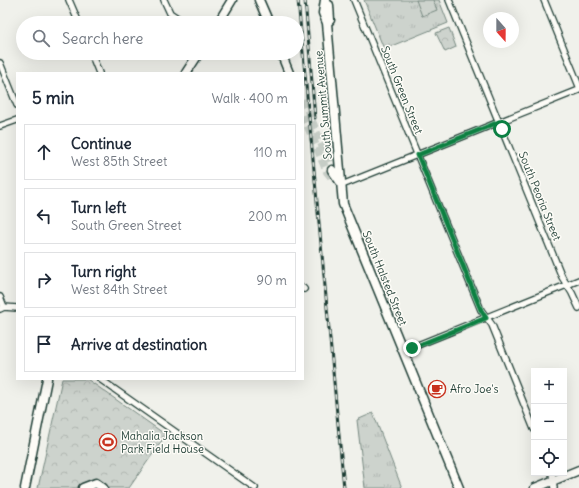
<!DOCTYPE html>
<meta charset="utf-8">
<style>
:root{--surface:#fff;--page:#f6f6f7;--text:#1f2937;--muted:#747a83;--line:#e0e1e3}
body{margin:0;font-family:Delius,sans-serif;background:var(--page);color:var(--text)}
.controls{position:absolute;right:12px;bottom:12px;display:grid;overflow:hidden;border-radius:0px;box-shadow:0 4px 16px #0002}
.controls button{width:36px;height:36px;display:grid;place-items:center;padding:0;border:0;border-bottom:1px solid var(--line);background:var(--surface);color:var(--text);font:20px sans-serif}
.compass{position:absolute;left:483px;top:12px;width:36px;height:36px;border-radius:50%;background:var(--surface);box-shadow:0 4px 16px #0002;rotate:159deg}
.stop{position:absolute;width:12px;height:12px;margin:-9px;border:3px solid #0b8043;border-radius:50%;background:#fff}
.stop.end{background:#0b8043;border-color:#fff;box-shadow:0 1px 4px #0008}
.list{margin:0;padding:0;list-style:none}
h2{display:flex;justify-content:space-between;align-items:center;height:52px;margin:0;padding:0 16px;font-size:17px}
h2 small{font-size:13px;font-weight:400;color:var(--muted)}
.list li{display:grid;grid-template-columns:26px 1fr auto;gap:12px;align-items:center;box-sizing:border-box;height:56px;margin:0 8px 8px;padding:0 8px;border:1px solid var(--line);border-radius:0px}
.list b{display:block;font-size:15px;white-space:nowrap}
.list p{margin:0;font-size:13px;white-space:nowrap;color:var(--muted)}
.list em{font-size:13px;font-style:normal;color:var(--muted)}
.icon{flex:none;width:22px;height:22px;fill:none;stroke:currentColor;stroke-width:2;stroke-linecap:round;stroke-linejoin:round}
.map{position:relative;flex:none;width:579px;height:488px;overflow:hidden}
.search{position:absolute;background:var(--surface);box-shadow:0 4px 16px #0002;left:16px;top:16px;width:288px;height:44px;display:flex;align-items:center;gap:10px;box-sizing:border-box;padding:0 14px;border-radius:22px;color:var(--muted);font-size:15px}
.panel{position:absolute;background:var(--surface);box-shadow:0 4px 16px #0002;left:16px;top:72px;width:288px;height:308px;border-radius:0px}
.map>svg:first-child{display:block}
.grass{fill:url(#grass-tufts);stroke:#768880}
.park{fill:url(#park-crowns);stroke:#768880}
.pitch{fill:#cdd3cd;stroke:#768880}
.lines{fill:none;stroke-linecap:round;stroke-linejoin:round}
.secondary-tunnel{stroke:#c6cdc6;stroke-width:8;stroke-dasharray:8 4;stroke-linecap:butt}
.street-casing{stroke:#1f3d34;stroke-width:8}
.secondary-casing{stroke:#1f3d34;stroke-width:11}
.street{stroke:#fdfcf7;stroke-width:5.5}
.secondary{stroke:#fdfcf7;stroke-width:8}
.rail-casing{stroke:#1f3d34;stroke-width:3}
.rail{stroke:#fdfcf7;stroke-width:1.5;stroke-dasharray:4.5;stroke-linecap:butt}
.route{stroke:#0b8043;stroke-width:5}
.labels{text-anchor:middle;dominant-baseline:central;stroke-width:3;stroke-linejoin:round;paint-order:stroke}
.street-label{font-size:11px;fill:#1f3d34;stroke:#fdfcf7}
.poi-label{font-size:11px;fill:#1f3d34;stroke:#fdfcf7;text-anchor:start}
</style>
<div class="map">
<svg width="579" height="488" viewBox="0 0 579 488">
<defs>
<pattern id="grass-tufts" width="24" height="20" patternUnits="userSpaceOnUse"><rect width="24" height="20" fill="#cdd3cd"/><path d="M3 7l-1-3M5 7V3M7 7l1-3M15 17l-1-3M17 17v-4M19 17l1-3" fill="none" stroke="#b0b6b1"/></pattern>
<pattern id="park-crowns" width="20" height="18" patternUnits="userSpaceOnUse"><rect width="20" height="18" fill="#cdd3cd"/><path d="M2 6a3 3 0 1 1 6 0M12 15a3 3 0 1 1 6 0" fill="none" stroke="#b0b6b1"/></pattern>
</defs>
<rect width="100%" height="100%" fill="#f0f1eb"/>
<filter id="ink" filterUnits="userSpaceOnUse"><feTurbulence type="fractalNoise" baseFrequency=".025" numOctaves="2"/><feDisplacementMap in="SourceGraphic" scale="8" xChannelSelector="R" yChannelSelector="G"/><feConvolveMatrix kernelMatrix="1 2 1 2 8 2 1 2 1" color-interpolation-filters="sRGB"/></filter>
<g filter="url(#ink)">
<path class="grass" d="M364,0H439L448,23L384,49Z
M373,413L402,488H365L357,420Z"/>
<path class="park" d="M449,28L456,47L445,52L436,33Z
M62,379H87L166,435L129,488H38Z"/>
<path class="pitch" d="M416,0H433L437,10L422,16Z"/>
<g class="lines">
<path class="secondary-tunnel" d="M303,99L332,170
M303,115L327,172L333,179"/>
<defs>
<path id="street" d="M69,0L79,23
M164,0L170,13L185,23
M354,0L481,310L492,325L534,429
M449,0L562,277L572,293L579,308
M544,0L579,86
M91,53L99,73
M0,63L17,105
M0,126L17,120
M342,185L579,90
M303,288L304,289
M0,297L4,307
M0,309L4,307L17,308
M403,351L579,280
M100,379L255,488
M552,473L554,488"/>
<path id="secondary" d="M259,0L269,23
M325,0L323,13L327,23L343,204L459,488
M325,3L329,5L330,20L327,23
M218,23L232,0
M281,53L289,73
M186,73L199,53
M332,170L341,183
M25,488L47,379
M83,488L96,483L103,488
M535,488L579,470"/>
</defs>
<use href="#street" class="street-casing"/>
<use href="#secondary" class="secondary-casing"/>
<use href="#street" class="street"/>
<use href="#secondary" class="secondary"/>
<defs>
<path id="rail" d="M298,0L344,488
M305,0L315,118"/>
</defs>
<use href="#rail" class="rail-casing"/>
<use href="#rail" class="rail"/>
</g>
</g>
<g class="lines" filter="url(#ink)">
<path class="route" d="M412,348L486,318L481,310L418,155L499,122L502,129"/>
</g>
<defs>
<symbol id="cafe-ring" viewBox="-11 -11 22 22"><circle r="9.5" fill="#fdfcf7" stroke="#c8321e" stroke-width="1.5"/><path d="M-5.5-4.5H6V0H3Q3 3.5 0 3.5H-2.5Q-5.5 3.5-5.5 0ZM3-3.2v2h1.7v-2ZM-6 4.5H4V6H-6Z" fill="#c8321e"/></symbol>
<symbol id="stadium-ring" viewBox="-11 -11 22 22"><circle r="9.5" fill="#fdfcf7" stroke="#c8321e" stroke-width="1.5"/><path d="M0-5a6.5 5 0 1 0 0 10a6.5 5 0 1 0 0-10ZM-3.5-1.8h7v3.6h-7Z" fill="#c8321e"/></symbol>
</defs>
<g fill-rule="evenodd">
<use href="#cafe-ring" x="427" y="379" width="20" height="20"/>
<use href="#stadium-ring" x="98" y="432" width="20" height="20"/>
</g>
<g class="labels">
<g class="street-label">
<text transform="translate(402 90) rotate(68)">South Green Street</text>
<text transform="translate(323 105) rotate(-95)">South Summit Avenue</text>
<text transform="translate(540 196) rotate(68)">South Peoria Street</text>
<text transform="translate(385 278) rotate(68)">South Halsted Street</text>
</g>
<g class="poi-label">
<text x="450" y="389">Afro Joe's</text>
<text x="121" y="436">Mahalia Jackson<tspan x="121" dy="13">Park Field House</tspan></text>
</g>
</g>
</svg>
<div class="controls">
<button>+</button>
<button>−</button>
<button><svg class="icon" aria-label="locate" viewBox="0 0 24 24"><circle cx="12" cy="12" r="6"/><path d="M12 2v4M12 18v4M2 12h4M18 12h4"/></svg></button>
</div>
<svg class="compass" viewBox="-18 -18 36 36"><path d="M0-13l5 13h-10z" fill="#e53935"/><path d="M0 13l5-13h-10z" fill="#747a83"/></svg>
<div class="stop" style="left:502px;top:129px"></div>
<div class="stop end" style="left:412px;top:348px"></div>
<div class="search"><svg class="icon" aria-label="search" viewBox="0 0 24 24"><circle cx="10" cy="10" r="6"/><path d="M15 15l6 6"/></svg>Search here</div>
<section class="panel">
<h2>5 min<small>Walk · 400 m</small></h2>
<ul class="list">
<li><svg class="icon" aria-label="ahead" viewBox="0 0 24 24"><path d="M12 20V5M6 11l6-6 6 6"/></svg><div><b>Continue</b><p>West 85th Street</p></div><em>110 m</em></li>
<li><svg class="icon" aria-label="left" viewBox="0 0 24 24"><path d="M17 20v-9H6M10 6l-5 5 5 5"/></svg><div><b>Turn left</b><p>South Green Street</p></div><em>200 m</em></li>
<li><svg class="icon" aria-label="right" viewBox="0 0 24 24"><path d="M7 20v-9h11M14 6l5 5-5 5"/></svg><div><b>Turn right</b><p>West 84th Street</p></div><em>90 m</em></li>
<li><svg class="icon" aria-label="arrive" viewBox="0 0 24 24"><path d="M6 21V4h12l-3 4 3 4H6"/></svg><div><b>Arrive at destination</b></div></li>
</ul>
</section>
</div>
